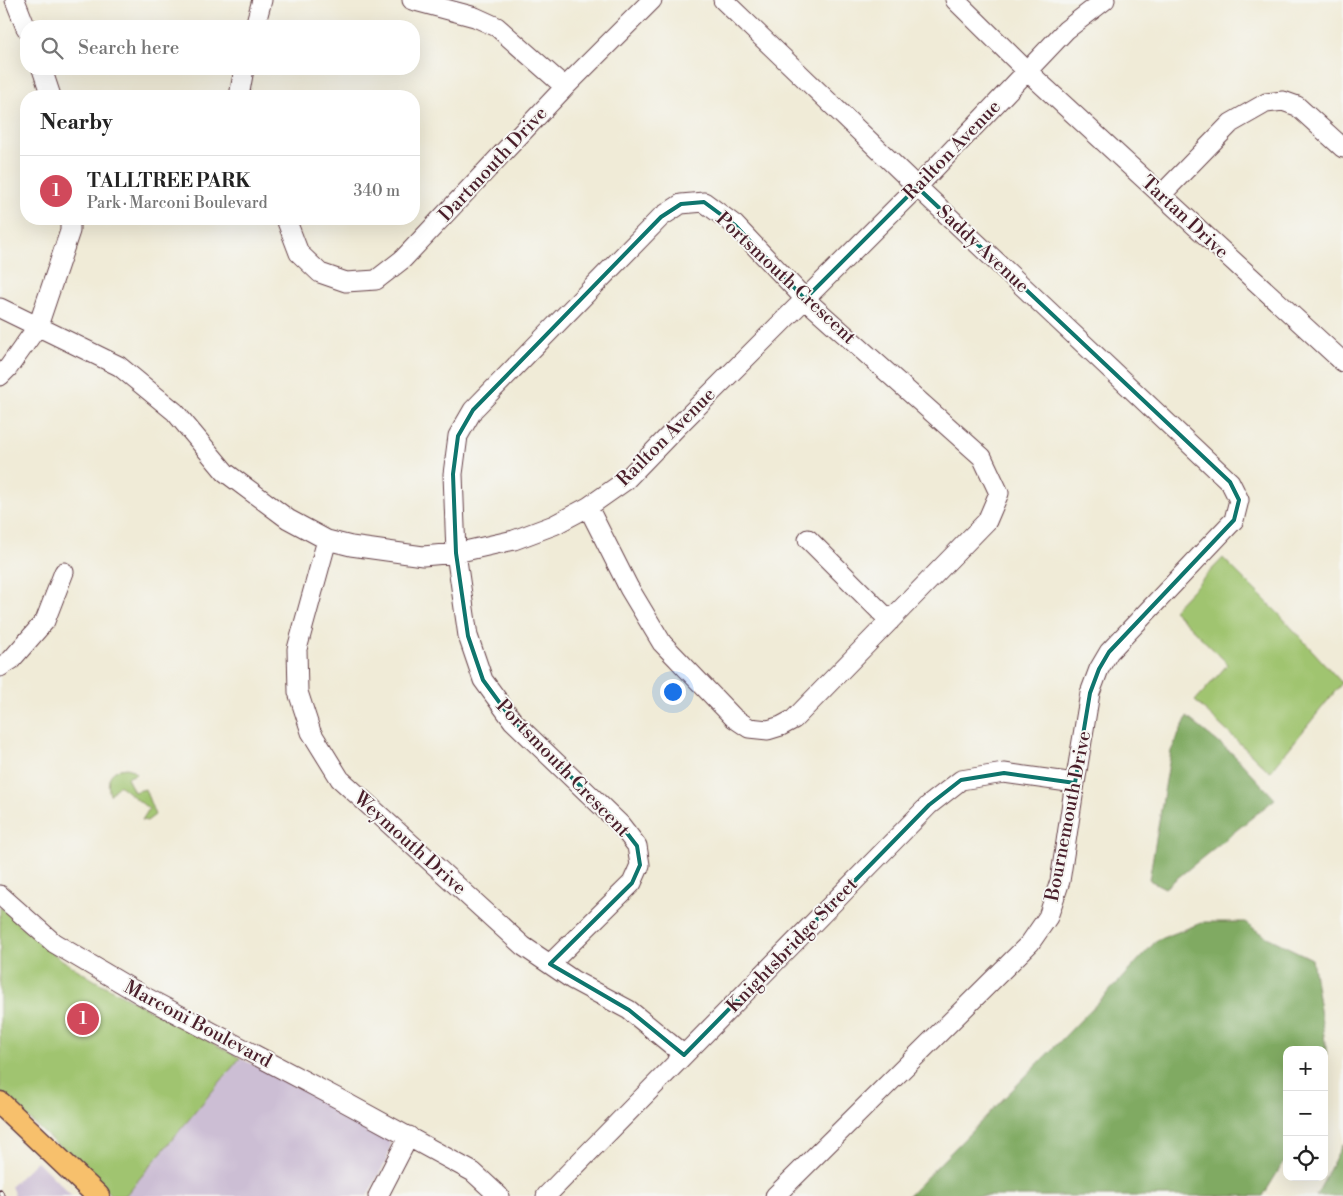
<!DOCTYPE html>
<meta charset="utf-8">
<style>
:root{--surface:#fff;--page:#f6f6f6;--text:#222;--muted:#767676;--line:#e0e0e0;--accent:#d1495b}
body{margin:0;font-family:"Libre Bodoni",serif;background:var(--page);color:var(--text)}
.controls{position:absolute;right:15px;bottom:15px;display:grid;overflow:hidden;border-radius:10px;box-shadow:0 5px 20px #0002}
.controls button{width:45px;height:45px;display:grid;place-items:center;padding:0;border:0;border-bottom:1px solid var(--line);background:var(--surface);color:var(--text);font:25px sans-serif}
.you{position:absolute;left:672px;top:691px;width:18px;height:18px;margin:-12px;border:4px solid #fff;border-radius:50%;background:#1a73e8;box-shadow:0 0 0 8px #1a73e833}
.badge{display:grid;place-items:center;width:32px;height:32px;border-radius:50%;background:var(--accent);color:#fff;font-size:16px;font-weight:700}
.pin{position:absolute;translate:-50% -50%;border:2px solid #fff;box-shadow:0 1px 5px #0006}
.list{margin:0;padding:0;list-style:none}
h2{display:flex;justify-content:space-between;align-items:center;height:65px;margin:0;padding:0 20px;font-size:21px}
h2 small{font-size:16px;font-weight:400;color:var(--muted)}
.list li{display:grid;grid-template-columns:32px 1fr auto;gap:15px;align-items:center;box-sizing:border-box;height:70px;padding:0 20px;border-top:1px solid var(--line)}
.list b{display:block;font-size:19px;white-space:nowrap}
.list p{margin:0;font-size:16px;white-space:nowrap;color:var(--muted)}
.list em{font-size:16px;font-style:normal;color:var(--muted)}
.icon{flex:none;width:28px;height:28px;fill:none;stroke:currentColor;stroke-width:2;stroke-linecap:round;stroke-linejoin:round}
.map{position:relative;flex:none;width:1343px;height:1196px;overflow:hidden}
.search{position:absolute;background:var(--surface);box-shadow:0 5px 20px #0002;left:20px;top:20px;width:400px;height:55px;display:flex;align-items:center;gap:12px;box-sizing:border-box;padding:0 18px;border-radius:20px;color:var(--muted);font-size:19px}
.panel{position:absolute;background:var(--surface);box-shadow:0 5px 20px #0002;left:20px;top:90px;width:400px;height:135px;border-radius:20px}
.map>svg:first-child{display:block}
.industrial{fill:#ccbed4}
.green{fill:#a0c46f;stroke:#75724d}
.forest{fill:#80aa62;stroke:#656446}
.lines{fill:none;stroke-linecap:round;stroke-linejoin:round}
.minor-casing{stroke:#633e45;stroke-width:21}
.major-casing{stroke:#633e45;stroke-width:25}
.minor{stroke:#fff;stroke-width:19}
.major{stroke:#f7c06c;stroke-width:22}
.rail-casing{stroke:#4a1f2b;stroke-width:5.5}
.rail{stroke:#f6f6f2;stroke-width:4;stroke-dasharray:11;stroke-linecap:butt}
.marked{fill:none;stroke:#0f766e;stroke-width:4;stroke-linejoin:round}
.labels{text-anchor:middle;dominant-baseline:central;stroke-width:4;stroke-linejoin:round;paint-order:stroke}
.street-label{font-size:19px;fill:#4a1f2b;stroke:#f6f6f2}
</style>
<div class="map">
<svg width="1343" height="1196" viewBox="0 0 1343 1196">
<rect width="100%" height="100%" fill="#f6f6f2"/>
<filter id="ink" filterUnits="userSpaceOnUse"><feTurbulence type="fractalNoise" baseFrequency=".02" numOctaves="2"/><feDisplacementMap in="SourceGraphic" scale="10" xChannelSelector="R" yChannelSelector="G"/><feConvolveMatrix kernelMatrix="1 2 1 2 8 2 1 2 1" color-interpolation-filters="sRGB"/></filter>
<filter id="wash" filterUnits="userSpaceOnUse"><feTurbulence type="fractalNoise" baseFrequency=".0096" numOctaves="4" result="noise"/><feDisplacementMap in="SourceGraphic" scale="20" xChannelSelector="R" yChannelSelector="G"/><feGaussianBlur stdDeviation="1.12" result="paint"/><feColorMatrix in="noise" values="0 0 0 0 0 0 0 0 0 0 0 0 0 0 0 0 0 1.4 0 .05"/><feComposite in="paint" operator="in"/></filter>
<g filter="url(#wash)">
<rect width="100%" height="100%" fill="#f0ebd7"/>
<path class="industrial" d="M240,1058L380,1129L391,1144L387,1160L367,1196H125Z
M37,1161L72,1196H15L11,1186Z"/>
<path class="green" d="M1223,558L1279,614L1342,683L1270,772L1195,701L1228,664L1173,610Z
M127,768L132,770L136,774L127,778L134,792L145,789L155,815L147,821L142,820L149,809L119,785L110,795C106,780 109,769 127,768Z
M0,906L20,926L59,958L94,980L240,1058L125,1196H112L0,1092Z"/>
<path class="forest" d="M1187,717L1234,755L1275,799L1165,888L1149,880L1171,751Z
M1204,922H1245L1263,935L1312,959L1327,1054L1324,1061V1050H1287V1157L1263,1196H908L1119,981L1157,940Z
M1343,1143V1196H1316Z"/>
</g>
<g filter="url(#ink)">
<g class="lines">
<defs>
<path id="minor" d="M15,0L26,28
M412,0L475,17L497,27L565,87
M723,0L910,180L1230,482L1239,500L1234,520L1109,652L1099,669L1090,693L1075,783L1060,881L1048,917L1030,943L775,1196
M955,0L1027,71L1343,362
M255,26L262,0
M42,69L51,96
M242,96L240,91L244,69
M1161,195L1231,123L1266,103L1283,101L1297,106L1343,148
M286,219L299,253L320,273L346,282L376,280L403,259L565,87L652,0
M0,308L119,366L175,412L225,472L288,519L327,540L351,546L423,556L456,553L514,540L554,525L588,507L625,481L683,421L917,187L1066,30L1105,0
M0,376L8,368L38,326L70,231V219
M808,539L890,621
M327,540L297,649L298,692L311,732L340,779L523,946L573,980L629,1010L684,1055
M0,667L11,660L45,621L64,572
M0,895L54,943L147,998L339,1099L473,1172L499,1196
M550,964L632,883L640,865L637,846L620,824L513,721L483,680L468,636L456,553L453,474L458,436L473,410L661,217L681,204L704,202L735,225L805,299L982,457L999,493L987,521L794,719L781,726L768,730L749,728L734,718L662,643L629,588L588,507
M378,1196L409,1136
M546,1196L929,805L961,780L1004,773L1075,783"/>
<path id="major" d="M0,1103L98,1196"/>
</defs>
<use href="#minor" class="minor-casing"/>
<use href="#major" class="major-casing"/>
<use href="#minor" class="minor"/>
<use href="#major" class="major"/>
<defs>
<path id="rail" d="M0,1191L2,1196"/>
</defs>
<use href="#rail" class="rail-casing"/>
<use href="#rail" class="rail"/>
</g>
</g>
<path class="marked" d="M917,187L1230,482L1239,500L1234,520L1109,652L1099,669L1090,693L1075,783L1004,773L961,780L929,805L684,1055L629,1010L550,964L632,883L640,865L637,846L620,824L513,721L483,680L468,636L456,553L453,474L458,436L473,410L661,217L681,204L704,202L735,225L805,299Z"/>
<g class="labels">
<g class="street-label">
<text transform="translate(952 150) rotate(-46)">Railton Avenue</text>
<text transform="translate(493 164) rotate(-47)">Dartmouth Drive</text>
<text transform="translate(1185 217) rotate(43)">Tartan Drive</text>
<text transform="translate(983 249) rotate(43)">Saddy Avenue</text>
<text transform="translate(786 278) rotate(43)">Portsmouth Crescent</text>
<text transform="translate(666 437) rotate(-45)">Railton Avenue</text>
<text transform="translate(563 768) rotate(46)">Portsmouth Crescent</text>
<text transform="translate(1068 816) rotate(-79)">Bournemouth Drive</text>
<text transform="translate(410 843) rotate(42)">Weymouth Drive</text>
<text transform="translate(792 945) rotate(-46)">Knightsbridge Street</text>
<text transform="translate(198 1024) rotate(28)">Marconi Boulevard</text>
</g>
</g>
</svg>
<div class="controls">
<button>+</button>
<button>−</button>
<button><svg class="icon" aria-label="locate" viewBox="0 0 24 24"><circle cx="12" cy="12" r="6"/><path d="M12 2v4M12 18v4M2 12h4M18 12h4"/></svg></button>
</div>
<div class="you"></div>
<div class="pin badge" style="left:83px;top:1019px">1</div>
<div class="search"><svg class="icon" aria-label="search" viewBox="0 0 24 24"><circle cx="10" cy="10" r="6"/><path d="M15 15l6 6"/></svg>Search here</div>
<section class="panel">
<h2>Nearby<small></small></h2>
<ul class="list">
<li><span class="badge">1</span><div><b>TALLTREE PARK</b><p>Park · Marconi Boulevard</p></div><em>340 m</em></li>
</ul>
</section>
</div>
